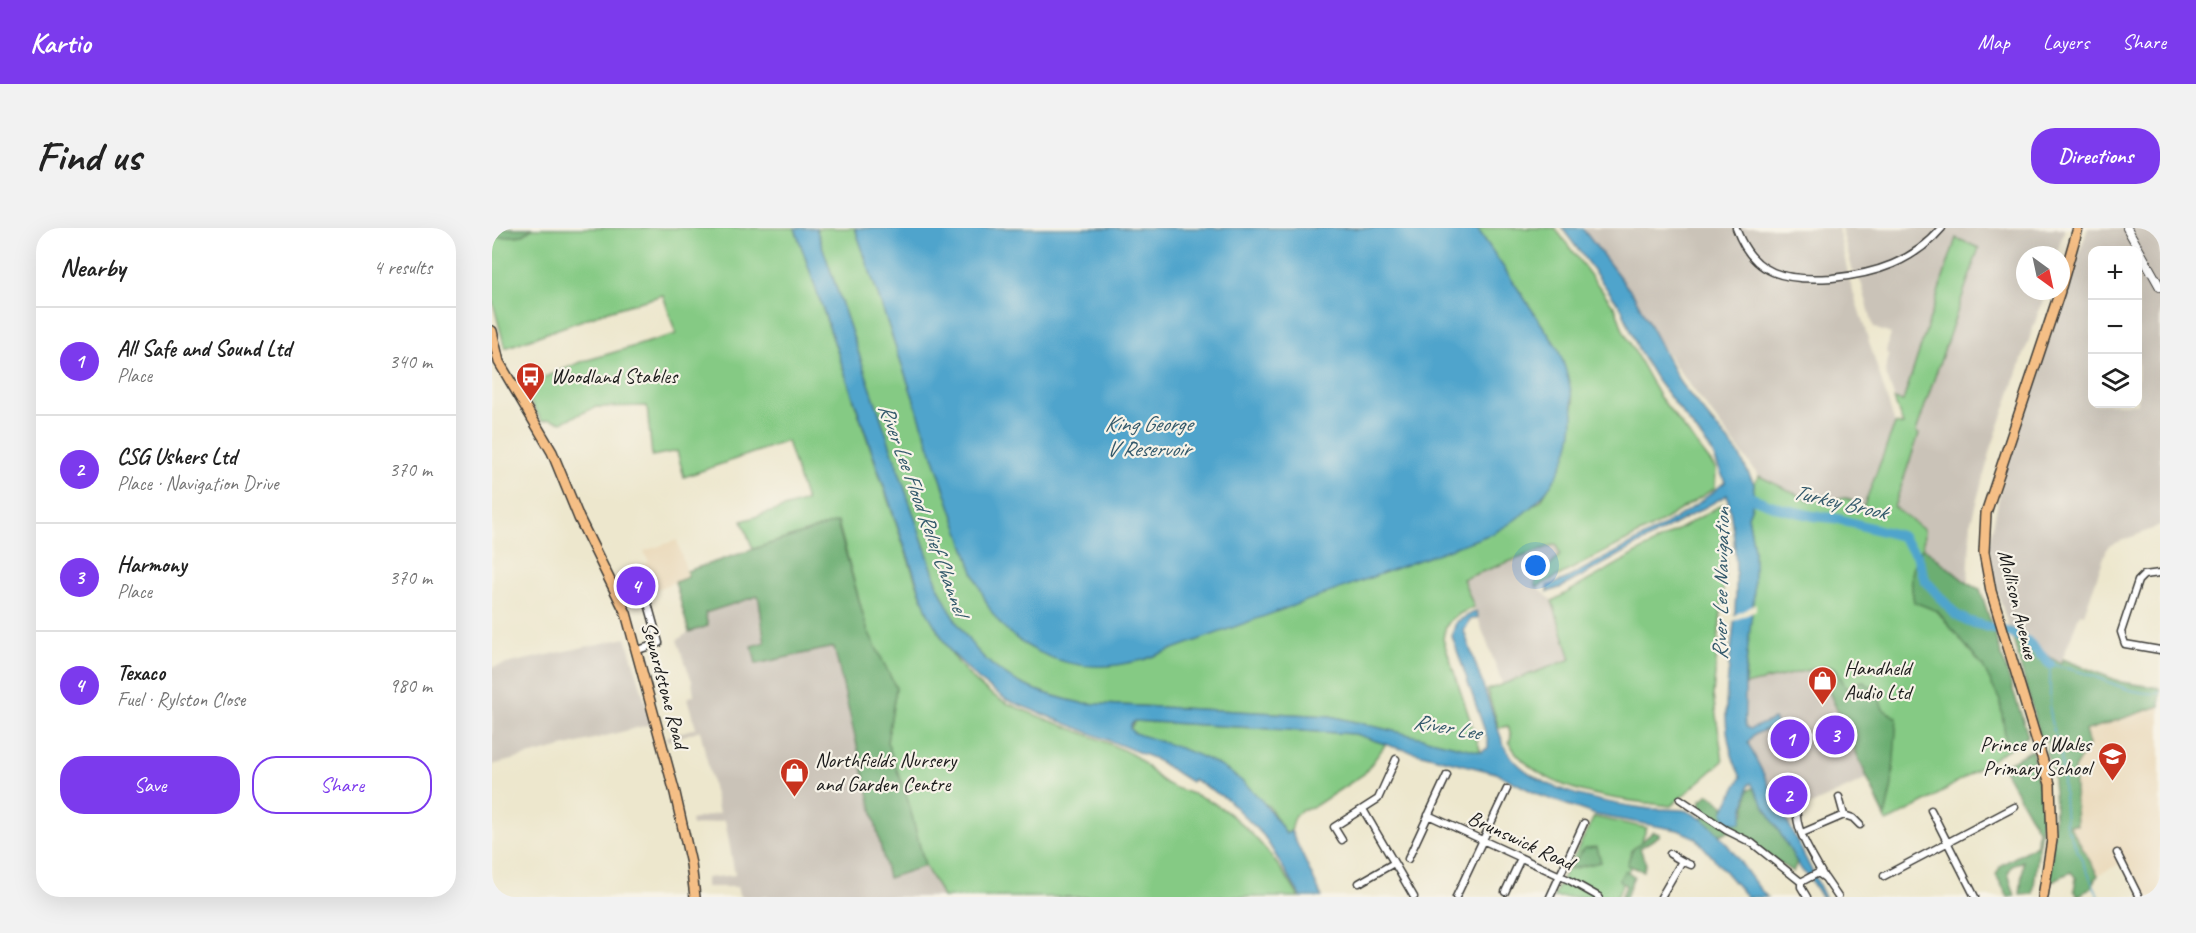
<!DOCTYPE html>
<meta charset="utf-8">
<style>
:root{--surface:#fff;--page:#f2f2f2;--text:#222;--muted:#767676;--line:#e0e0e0;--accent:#7c3aed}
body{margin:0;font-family:Caveat,sans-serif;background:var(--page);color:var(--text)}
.controls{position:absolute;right:18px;top:18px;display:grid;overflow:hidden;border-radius:12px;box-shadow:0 6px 24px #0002}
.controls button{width:54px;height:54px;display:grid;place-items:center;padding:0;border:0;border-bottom:2px solid var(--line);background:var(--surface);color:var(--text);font:30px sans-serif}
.compass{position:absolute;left:1524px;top:18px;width:54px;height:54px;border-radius:50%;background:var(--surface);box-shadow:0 6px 24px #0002;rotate:147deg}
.you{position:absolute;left:1044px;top:338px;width:21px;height:21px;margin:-15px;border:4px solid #fff;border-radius:50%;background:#1a73e8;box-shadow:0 0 0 9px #1a73e833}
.badge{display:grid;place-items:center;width:39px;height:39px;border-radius:50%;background:var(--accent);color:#fff;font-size:20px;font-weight:700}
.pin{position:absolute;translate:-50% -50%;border:3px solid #fff;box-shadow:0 2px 6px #0006}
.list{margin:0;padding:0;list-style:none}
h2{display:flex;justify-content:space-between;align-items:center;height:78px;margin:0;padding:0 24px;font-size:26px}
h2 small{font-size:20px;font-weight:400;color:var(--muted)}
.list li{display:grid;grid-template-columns:39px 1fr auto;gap:18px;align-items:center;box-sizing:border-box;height:108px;padding:0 24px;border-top:2px solid var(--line)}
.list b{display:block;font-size:22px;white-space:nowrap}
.list p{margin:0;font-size:20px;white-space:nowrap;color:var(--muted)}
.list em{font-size:20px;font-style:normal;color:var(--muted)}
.actions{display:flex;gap:12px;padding:18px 24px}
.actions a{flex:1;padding:14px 0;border:2px solid var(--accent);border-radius:24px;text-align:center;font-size:21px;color:var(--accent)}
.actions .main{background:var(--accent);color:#fff}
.icon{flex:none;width:33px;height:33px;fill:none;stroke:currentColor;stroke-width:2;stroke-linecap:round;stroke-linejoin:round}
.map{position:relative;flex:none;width:1668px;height:669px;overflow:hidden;border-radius:24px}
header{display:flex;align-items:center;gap:36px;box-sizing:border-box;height:84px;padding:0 30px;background:var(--accent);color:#fff}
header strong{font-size:28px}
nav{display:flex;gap:33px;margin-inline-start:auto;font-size:21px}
.intro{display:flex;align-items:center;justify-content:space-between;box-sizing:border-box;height:144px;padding:0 36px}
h1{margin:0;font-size:42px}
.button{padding:15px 27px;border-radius:24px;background:var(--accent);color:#fff;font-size:21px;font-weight:700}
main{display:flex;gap:36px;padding:0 36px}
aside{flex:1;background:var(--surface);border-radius:24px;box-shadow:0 6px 24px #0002}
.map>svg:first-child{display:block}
.built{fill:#ead9ba}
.industrial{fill:#cac3b8;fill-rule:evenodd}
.green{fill:#85ca84;stroke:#507350;stroke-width:1.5}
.forest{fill:#6cae72;stroke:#446547;stroke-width:1.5}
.water{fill:#50a4cc;stroke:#366074;stroke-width:1.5}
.pier{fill:#ede7cd}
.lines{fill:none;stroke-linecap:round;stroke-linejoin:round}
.stream{stroke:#50a4cc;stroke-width:1.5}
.river{stroke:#50a4cc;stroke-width:10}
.minor-casing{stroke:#3b3a37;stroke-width:9}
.tertiary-casing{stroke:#3b3a37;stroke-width:10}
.primary-casing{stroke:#3b3a37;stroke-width:12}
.minor{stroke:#fff;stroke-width:6}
.tertiary{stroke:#fff;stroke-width:8}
.primary{stroke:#f5bf86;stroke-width:9}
.labels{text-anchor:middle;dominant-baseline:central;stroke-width:4.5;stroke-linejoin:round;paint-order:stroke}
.poi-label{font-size:21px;fill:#1c1c1c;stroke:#f7f3e8;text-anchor:start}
.street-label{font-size:21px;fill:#1c1c1c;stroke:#f7f3e8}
.water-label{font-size:22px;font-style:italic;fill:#33596b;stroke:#f7f3e8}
</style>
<header>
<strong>Kartio</strong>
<nav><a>Map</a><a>Layers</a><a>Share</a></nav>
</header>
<div class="intro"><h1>Find us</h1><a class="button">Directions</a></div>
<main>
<aside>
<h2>Nearby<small>4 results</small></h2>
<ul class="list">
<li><span class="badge">1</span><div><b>All Safe and Sound Ltd</b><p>Place</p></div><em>340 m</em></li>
<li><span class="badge">2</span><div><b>CSG Ushers Ltd</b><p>Place · Navigation Drive</p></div><em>370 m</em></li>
<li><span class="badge">3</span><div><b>Harmony</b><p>Place</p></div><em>370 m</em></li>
<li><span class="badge">4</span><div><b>Texaco</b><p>Fuel · Rylston Close</p></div><em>980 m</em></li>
</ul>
<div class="actions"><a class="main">Save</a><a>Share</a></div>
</aside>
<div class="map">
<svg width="1668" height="669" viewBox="0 0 1668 669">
<rect width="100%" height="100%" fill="#f7f3e8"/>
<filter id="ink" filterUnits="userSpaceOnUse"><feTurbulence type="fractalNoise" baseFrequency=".0167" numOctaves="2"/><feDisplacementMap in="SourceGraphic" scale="12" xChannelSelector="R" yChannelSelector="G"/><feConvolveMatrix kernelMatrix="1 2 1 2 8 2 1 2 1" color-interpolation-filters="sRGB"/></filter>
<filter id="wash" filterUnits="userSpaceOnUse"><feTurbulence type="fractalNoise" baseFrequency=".008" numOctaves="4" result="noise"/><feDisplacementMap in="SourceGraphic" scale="24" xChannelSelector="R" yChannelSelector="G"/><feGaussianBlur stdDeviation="1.35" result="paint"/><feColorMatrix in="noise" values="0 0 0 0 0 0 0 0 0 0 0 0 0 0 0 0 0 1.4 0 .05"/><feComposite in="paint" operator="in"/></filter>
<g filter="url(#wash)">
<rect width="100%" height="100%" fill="#ede7cd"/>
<path class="built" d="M185,312L196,349L162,362L138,377L124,351L157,334L152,323Z
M1668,478V669H1654L1633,633L1606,647L1577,597L1568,512Z"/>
<path class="industrial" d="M1091,0H1346L1358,54L1403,196L1371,280L1355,270L1317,272L1267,248L1185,140Z
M1349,0H1573L1564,27H1533V63H1554L1500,218L1479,293L1476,356L1431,319L1432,302L1402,280L1427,206L1412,198L1393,143L1397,128L1394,123L1399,106L1382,100L1369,54L1361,44Z
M1596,0H1668V298L1616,318L1592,386L1588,385L1569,435L1556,430L1537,411L1517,400L1503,356L1497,317L1516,225ZM1600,22H1646V176H1600Z
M1064,316L1068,327L1043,356L1060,373L1080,431L1011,457L971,351Z
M266,367L271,388L268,395L273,414L342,419L396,649L433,638L451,669H248L245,659H214V650L243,647L233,592L200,598L199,592L227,585L208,502L176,513L174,509L204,500L195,470L202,467L200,453L185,412L197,404L216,398L213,385Z
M134,410L160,496L0,537V439Z
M1334,438L1335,459L1375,551L1293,589L1256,515L1253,457Z"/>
<path class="green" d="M40,0H303L424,354C442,401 467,452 515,475C556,494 601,506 641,527C653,533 660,547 672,554C684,562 701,565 714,571C752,590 786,633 807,669H451L433,638L416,573L395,514L404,460L375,401L346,294L261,321L250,293L314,273L295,213L192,249L185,223L160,228L155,178L104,179L70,194L58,191L50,193L29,159L89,134L184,106L171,67L113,84L13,120L0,71V10L31,7Z
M324,0H363L481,344L497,380L972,315L1002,305L1049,272L1069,239L1082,174L1065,119L985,0H1063L1124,81L1131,102L1167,168L1224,241L1223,260L1161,299L1045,359L1043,355L1068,327L1064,316L971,351L982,379C965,387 953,390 951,411L989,524L838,488L589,475C511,458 479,431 446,358Z
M1464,10L1487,20L1424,204L1427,206L1402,279L1432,302L1431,319L1476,356L1533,510L1439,571L1395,594L1335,459L1333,438L1253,457L1262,321L1256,288L1260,278L1262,255L1267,248L1317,272L1355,270L1371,280L1403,196L1411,197L1402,171L1411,173Z
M1231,276L1234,332L1221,467L1231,533L1179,578C1125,571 1048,566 1017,515L1019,508L1016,498L1007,500L995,462L1079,431L1060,373Z
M643,493L863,506L894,516L872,546L823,578L810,582L803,588L799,603L794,606L777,578L642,505L638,501Z
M1102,589L1155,600L1125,669H1061Z"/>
<path class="forest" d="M0,0H40L31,7L0,10Z
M345,294L375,401L404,460L395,514L416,573L433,638L396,650L342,419L264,436L260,418L273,414C269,397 270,384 266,368L213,385L216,398L197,404L183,354L196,349L195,343Z
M1431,319L1476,356L1488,361L1536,508L1518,519L1514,513L1508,473L1491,439L1445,383L1422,374C1417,352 1419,337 1431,319Z
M1518,400C1538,408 1549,426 1568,435L1571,431L1629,454L1668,460V478L1593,503L1597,517L1582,541L1585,597H1577L1606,647L1599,660L1586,668L1582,662L1584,650L1579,644L1558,654L1563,576L1560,540L1554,525L1557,513H1549Z
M1334,438L1344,440L1354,460L1370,453L1384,462L1391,481L1405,490L1400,557L1393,589L1335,459Z
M1540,522L1551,583L1541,666L1528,667L1531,633L1520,638L1516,645L1523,668L1516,669L1504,647L1509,637L1545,617L1546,602L1510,538Z
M1262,560L1305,634L1301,644L1239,603L1226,607L1207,591L1215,588L1208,579L1209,572L1217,566L1233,578L1231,583L1253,586L1256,562Z
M1161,604L1168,606L1167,608L1148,620L1154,636L1151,643L1135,637L1140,622Z
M1105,619L1109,634L1078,641V638L1093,620Z
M1133,642L1142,648L1134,669H1129L1134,658L1127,652Z"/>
<path class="water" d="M303,0H324L446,358C479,431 511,458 589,475L838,488L989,524L996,520V512L960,408L964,394L984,383L986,389L978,392L972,403L1012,518C1036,563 1113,575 1158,581C1169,582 1184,580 1195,583C1231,597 1250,643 1275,669H1255L1204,610L1186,602L1104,587L1047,567L1004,545L902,519L863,506L643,493L639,496L638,501L642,505C714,528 752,538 794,606L799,603L830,669H809L772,608L735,571L701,551L699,554L661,530L515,472L487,452L458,423L436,386Z
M363,0H985L1065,119C1100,197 1077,264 1002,305L651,432C639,434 626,438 614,438C570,441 518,418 496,378C491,367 486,355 481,344Z
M1070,0H1090L1143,69L1189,156L1246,225L1262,256L1260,278L1256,288L1262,321V366L1253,445V493L1254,499L1258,501L1282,491L1285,497L1261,507L1256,515L1333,669H1329L1320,654L1309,641L1259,555L1257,556L1249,595H1234L1231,583L1249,549C1221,496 1240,439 1243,382C1246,344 1243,305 1235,267L1070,359L1056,364L1055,358L1074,351C1128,321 1186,295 1233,254L1219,222L1164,151L1147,123L1130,81Z"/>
<path class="pier" d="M1264,376V383L1239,394V389Z"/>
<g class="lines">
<path class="stream" d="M1607,669L1574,598L1569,526L1558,490V436C1571,439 1583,442 1595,446C1619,454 1642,468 1668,465"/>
<path class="river" d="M1249,266L1287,280L1321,288L1342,290L1409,308L1425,327L1433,352L1464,387L1475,393L1522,406L1535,413L1558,436"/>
</g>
</g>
<g filter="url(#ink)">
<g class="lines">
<defs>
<path id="minor" d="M1244,0C1261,48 1294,53 1340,50C1383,46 1421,34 1450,0
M1668,345L1652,347L1646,353L1629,404L1633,416L1668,422
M146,422L167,415L155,372
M1347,569L1352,587L1361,590L1368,597
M1188,571L1234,602L1260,615L1309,654
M1306,572C1299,598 1319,625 1331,647
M1439,582L1483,669
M872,583L922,669
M936,587L1077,652L1107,669
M1310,605L1352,587
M850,612L842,599L886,571L904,531
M1625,625L1647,669
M916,631L955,547
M1190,633L1199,637
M1392,648L1523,579
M867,655L902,635
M1013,664L1029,630
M964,669L1015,561
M1058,669L1092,595
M1169,669L1190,633L1178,626
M1315,669L1309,659V654L1326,645L1333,650L1346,669"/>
<path id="tertiary" d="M1635,0L1668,59"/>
<path id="primary" d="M1569,59L1586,0
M0,103L7,134L60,224L87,290L134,385L183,565L199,636L203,669
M1551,669L1560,612L1558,556L1499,363L1492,324L1494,285L1568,63"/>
</defs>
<use href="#minor" class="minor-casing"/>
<use href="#tertiary" class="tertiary-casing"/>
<use href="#primary" class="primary-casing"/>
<use href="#minor" class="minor"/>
<use href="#tertiary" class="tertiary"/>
<use href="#primary" class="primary"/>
</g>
</g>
<defs>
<symbol id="bus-pin" viewBox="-11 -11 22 30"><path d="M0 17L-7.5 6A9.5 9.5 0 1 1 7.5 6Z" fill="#c8321e" stroke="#f7f3e8"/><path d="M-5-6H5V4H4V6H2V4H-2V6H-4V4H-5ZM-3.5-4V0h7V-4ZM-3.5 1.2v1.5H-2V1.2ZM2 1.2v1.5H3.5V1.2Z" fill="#fff"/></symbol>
<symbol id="shop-pin" viewBox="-11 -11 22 30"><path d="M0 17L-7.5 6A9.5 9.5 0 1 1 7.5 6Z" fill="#c8321e" stroke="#f7f3e8"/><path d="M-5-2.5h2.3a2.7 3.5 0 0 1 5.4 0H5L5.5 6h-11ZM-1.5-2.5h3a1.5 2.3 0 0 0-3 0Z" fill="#fff"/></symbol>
<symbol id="school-pin" viewBox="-11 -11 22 30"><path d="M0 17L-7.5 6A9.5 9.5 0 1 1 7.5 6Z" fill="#c8321e" stroke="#f7f3e8"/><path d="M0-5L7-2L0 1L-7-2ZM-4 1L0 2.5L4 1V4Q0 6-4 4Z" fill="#fff"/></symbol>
</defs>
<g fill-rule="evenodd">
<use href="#bus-pin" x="22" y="132" width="33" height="45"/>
<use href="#shop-pin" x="1314" y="436" width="33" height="45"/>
<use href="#school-pin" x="1604" y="512" width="33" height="45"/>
<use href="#shop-pin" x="286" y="528" width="33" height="45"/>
</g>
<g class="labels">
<g class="poi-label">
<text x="59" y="148">Woodland Stables</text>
<text x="1352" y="440">Handheld<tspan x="1352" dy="24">Audio Ltd</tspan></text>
<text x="1599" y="516" text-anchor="end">Prince of Wales<tspan x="1599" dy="24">Primary School</tspan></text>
<text x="323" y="532">Northfields Nursery<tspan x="323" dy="24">and Garden Centre</tspan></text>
</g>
<g class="street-label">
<text transform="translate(1526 376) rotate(76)">Mollison Avenue</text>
<text transform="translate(173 457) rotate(75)">Sewardstone Road</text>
<text transform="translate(1029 612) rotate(25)">Brunswick Road</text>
</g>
<g class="water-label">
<text x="656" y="196">King George<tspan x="656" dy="25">V Reservoir</tspan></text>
<text transform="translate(1348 274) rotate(13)">Turkey Brook</text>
<text transform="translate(431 281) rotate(70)">River Lee Flood Relief Channel</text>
<text transform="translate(1229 356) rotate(-89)">River Lee Navigation</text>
<text transform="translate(955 499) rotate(10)">River Lee</text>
</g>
</g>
</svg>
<div class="controls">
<button>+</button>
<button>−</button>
<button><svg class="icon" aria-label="layers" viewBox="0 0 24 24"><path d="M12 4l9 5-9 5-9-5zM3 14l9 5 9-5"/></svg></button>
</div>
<svg class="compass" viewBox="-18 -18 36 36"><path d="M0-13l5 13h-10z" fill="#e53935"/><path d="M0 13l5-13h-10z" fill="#767676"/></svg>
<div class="you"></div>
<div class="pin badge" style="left:1298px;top:511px">1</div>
<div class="pin badge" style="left:1296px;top:567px">2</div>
<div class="pin badge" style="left:1343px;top:507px">3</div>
<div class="pin badge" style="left:144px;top:358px">4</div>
</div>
</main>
